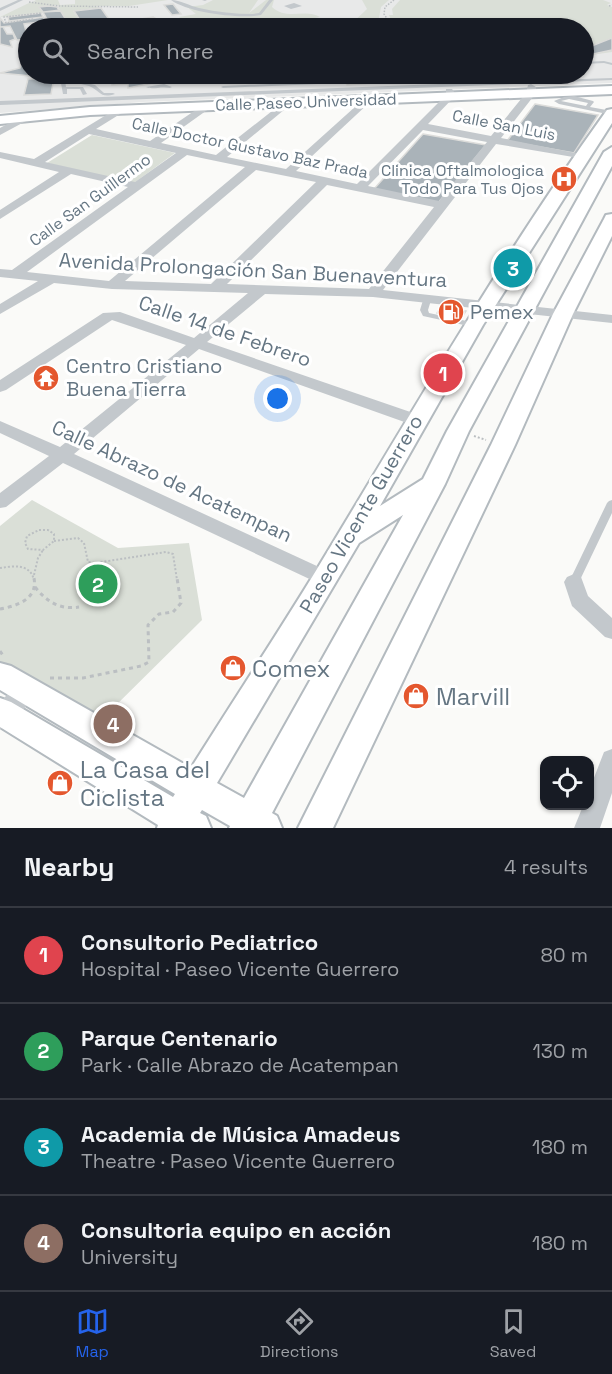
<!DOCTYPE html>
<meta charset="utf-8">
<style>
:root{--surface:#171b24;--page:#242831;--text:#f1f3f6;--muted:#9ea1a6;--line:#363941;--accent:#2563eb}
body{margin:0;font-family:"Space Grotesk",sans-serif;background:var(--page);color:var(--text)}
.controls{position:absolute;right:18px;bottom:18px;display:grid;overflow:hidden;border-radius:12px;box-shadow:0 2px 4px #0004}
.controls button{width:54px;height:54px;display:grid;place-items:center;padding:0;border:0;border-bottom:2px solid var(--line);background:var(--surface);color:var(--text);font:30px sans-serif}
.you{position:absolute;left:278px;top:399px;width:21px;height:21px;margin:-15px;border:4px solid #fff;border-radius:50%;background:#1a73e8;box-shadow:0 0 0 9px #1a73e833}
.badge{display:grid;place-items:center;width:39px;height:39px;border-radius:50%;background:var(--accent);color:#fff;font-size:20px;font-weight:700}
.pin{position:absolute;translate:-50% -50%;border:3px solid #fff;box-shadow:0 2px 6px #0006}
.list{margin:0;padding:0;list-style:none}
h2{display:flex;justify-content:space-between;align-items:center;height:78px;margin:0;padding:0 24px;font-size:26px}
h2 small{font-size:20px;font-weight:400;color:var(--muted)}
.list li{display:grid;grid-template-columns:39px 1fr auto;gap:18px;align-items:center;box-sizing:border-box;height:96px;padding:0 24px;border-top:2px solid var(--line)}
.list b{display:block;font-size:22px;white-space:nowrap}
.list p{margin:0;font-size:20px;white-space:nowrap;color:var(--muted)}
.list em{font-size:20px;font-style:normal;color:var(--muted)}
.icon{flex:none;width:33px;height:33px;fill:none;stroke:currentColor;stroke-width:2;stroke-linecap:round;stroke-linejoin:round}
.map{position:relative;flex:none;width:612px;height:828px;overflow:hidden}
.search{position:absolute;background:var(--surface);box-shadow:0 2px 4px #0004;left:18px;right:18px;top:18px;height:66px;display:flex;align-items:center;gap:15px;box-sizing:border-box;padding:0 21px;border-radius:33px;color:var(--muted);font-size:22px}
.sheet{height:462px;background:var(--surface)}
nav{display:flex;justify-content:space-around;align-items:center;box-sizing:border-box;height:84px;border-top:2px solid var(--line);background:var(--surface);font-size:16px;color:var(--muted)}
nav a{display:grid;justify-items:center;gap:3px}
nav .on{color:var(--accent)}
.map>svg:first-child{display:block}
.built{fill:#e8e9e9;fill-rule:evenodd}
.green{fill:#dadfd7}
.building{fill:#aab3b9;stroke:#dcdcda;stroke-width:1.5}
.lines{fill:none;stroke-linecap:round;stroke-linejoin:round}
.secondary-casing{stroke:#b3babf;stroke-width:4}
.path-far2{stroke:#bbbfc2;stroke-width:1.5;stroke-dasharray:1.5 1.5;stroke-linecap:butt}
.path-far1{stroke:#bbbfc2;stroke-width:2;stroke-dasharray:2 2;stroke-linecap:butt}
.path{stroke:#bbbfc2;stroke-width:3;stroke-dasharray:4 4;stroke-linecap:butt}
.lane{fill:#c3c8cc;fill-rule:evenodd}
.street{fill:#c3c8cc;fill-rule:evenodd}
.secondary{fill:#fff;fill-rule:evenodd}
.labels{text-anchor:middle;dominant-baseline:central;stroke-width:6;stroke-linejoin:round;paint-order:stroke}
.far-street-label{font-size:16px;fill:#657683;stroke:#fff}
.far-poi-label{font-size:16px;fill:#657683;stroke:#fff;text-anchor:end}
.street-label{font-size:20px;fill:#657683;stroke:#fff}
.poi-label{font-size:20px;fill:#657683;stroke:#fff;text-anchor:start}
.near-poi-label{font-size:24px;fill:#657683;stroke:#fff;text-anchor:start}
</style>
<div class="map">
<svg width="612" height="828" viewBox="0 0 612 828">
<rect width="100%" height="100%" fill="#fafaf8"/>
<path class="built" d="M0,0H612V83L143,102L0,113ZM28,28H584V74H28Z"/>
<path class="green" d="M36,0H58L60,5L75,4V0H168L129,6H89L103,7L73,11L79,20L67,21L58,7L61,6L53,5L57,7H39L43,13L0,17L31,2L36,3L33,2Z
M213,0H258L249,13L266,0H274L272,7C287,21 305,8 320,17L286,24L285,28H176L194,26L179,17L196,14L187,7L203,5Z
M362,0H389L381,7L379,18L387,28H337L348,27L367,9Z
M400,0H603L611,3L607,5L612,7V52L584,56V28H406L398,22H392L389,15H393L392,9Z
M92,135L175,153L134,183L47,163Z
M32,500L118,548L189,543L202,620L101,720L0,664V526Z"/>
<path class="building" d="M173,4L176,8L181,14L172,15L164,5Z
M49,6L57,7L59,11L43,12L39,7Z
M101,8L115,28H85L74,11Z
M60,10L71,28H52L43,12Z
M41,13L43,17L9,21L8,17Z
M43,17L47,21L24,24L28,39L17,40L10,26L0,27V18L4,23Z
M153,17L170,28H150L141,19Z
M180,19L185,24L169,25L166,21Z
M0,27H3L7,34H13L15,39L10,41L12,47L0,44Z
M612,38V50L584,56V49Z
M28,57V74L38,75L31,76L0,73L20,68L22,60Z
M110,74H151L153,83L128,88V84L112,85L111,80L135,79V77L111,78Z
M183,74H204L207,81L185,83Z
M357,74L362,81L371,80L373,83L347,85L342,75Z
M410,74H437L441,80L415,81Z
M405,75L409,81L384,82L382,77Z
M54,78L51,94L24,95L28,79Z
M535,104L598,115L574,153L507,141Z
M423,134L486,145L438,203L374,189Z
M441,306L466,311L461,319L437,313Z"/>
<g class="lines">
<defs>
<path id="secondary" d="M612,86V94L90,115L0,124V116L90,107Z
M612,109V123L483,325L380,506L423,479L447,431L604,152L612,147V166L469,431L445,484L272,813L277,816L282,828H229L230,826L202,810L200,813L206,816L211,828H157L158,825L0,727V698L11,702L173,797L175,794L0,690V663L11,666L191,768C233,701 276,636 317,569C411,414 501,257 607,110ZM403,515L244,798L217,783L359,543Z
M612,214V236L573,314L515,445L333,828H298L491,445L553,314L604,219L606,215Z"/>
</defs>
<use href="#secondary" class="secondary-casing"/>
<path class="path-far2" d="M394,0L385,7L384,14L390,23L400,28
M29,2L59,6L138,7
M609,6L612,5
M33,19L6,23L4,17L42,13
M79,20L85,28
M71,27H74L70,22H73L75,26L81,25L79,20
M116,28L122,25
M21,50L28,45
M181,74L182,83"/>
<path class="path-far1" d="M474,436L486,440
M39,530H48L54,534V541L43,550L28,549L25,543L27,536Z
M54,541L78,538L84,543L88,562L95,563L166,552L173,554L177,580
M0,568C13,566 30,563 34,580
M34,575L38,558L43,550"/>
<path class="path" d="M35,587C47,602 60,610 79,607
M0,609C17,606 38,599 34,578
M0,651L4,657
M50,678H83L141,666L149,662L148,625L159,614L173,612L181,603L177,578"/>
<path class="lane" d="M18,0H23L0,11V8Z
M171,0C180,0 190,6 199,8C217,12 235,14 253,14L259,13L269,0H273L261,15C240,19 189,13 171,0Z
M202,0H207L205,1Z
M294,3L302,6L291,9L284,6Z
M604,61L612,63V65L604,63L584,64V62Z
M57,74H61L63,76L97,74V75L95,76L70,79L95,85L104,93H113L115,94C100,99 101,91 89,86C81,84 73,82 65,80L66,87H83L87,94L83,95L80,89H67V94H63L60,78Z
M332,74H337L341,82V83L223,88L221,87L223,86L336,81L333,77L231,84L229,83L231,82Z
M452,74H456L467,80L475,78L477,74H481L479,80L467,83L612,78V80L0,105V101L465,83Z
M164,84L172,87L170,88C161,86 152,90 146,87Z
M574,96L593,101L594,102L590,107L612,111V115L559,104L554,101L564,97ZM569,99L588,103L586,106L561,101Z
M428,295L432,297L428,310L429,313L476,323L477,325L473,327L423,316L420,310L424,297Z
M612,500V513L579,582L578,585L574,586L570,585L569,582L607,503L609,501Z"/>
<path class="street" d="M531,84L536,87V93L501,138L585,155V159L496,144L383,290L612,315V323L373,297L265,294L207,342L422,416L424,420L422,424H410L199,349L74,454L332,573L335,578L332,583L325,586L318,583L63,463L6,507L0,508V493L49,456L0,433V421L60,447L186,345L112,320L6,390L0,392V380L103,313L120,312L194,338L248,293L112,289L54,283L0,314V304L38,281L0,277V269L12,270L128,187L71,174L0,219V210L59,172L0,158V152L34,159L121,106L125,107V111L96,129L150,141L206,103L210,104V108L161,143L216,155L286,100L291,103L290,105L227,157L286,169L366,97L370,98V102L296,171L357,184L446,95V89H452L456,95L428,124L491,136L526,93L528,85ZM423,130L487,142L439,201L368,186ZM89,134L176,153L135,182L45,162ZM187,155L245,167L109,281L27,272ZM256,170L316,182L211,284L125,281ZM327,185L434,207L369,289L227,284Z
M22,116L26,117V121L0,135V128Z
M574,574L581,577L588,596L612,618V639L605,637L572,606L564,582L567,577Z
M25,681L33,683L36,690C29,704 14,724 0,729V703L17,683Z
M612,749V793L600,828H574L583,806H590V788L604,752Z"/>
<use href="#secondary" class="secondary"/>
</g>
<defs>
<symbol id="hospital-disc" viewBox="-11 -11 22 22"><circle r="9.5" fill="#e4572e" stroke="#fff"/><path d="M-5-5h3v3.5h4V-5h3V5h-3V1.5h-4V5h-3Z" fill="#fff"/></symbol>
<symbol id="fuel-disc" viewBox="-11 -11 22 22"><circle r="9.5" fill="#e4572e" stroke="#fff"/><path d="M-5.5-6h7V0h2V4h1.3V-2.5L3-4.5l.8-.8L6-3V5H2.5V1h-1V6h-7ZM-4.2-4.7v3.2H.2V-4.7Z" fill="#fff"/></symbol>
<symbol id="temple-disc" viewBox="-11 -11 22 22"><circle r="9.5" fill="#e4572e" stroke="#fff"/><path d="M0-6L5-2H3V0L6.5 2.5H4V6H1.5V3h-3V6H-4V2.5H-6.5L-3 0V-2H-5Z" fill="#fff"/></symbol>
<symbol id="shop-disc" viewBox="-11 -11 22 22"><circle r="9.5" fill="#e4572e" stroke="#fff"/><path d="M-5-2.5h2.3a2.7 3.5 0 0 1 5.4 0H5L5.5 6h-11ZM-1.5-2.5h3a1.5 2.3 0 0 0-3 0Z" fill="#fff"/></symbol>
</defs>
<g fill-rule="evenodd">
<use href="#hospital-disc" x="549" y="164" width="30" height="30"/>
<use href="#fuel-disc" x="436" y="297" width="30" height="30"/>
<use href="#temple-disc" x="31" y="363" width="30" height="30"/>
<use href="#shop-disc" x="218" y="653" width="30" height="30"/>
<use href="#shop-disc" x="401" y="681" width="30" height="30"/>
<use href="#shop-disc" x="45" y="768" width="30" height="30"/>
</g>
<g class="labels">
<g class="far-street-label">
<text transform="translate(306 102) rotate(-2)">Calle Paseo Universidad</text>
<text transform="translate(504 125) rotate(11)">Calle San Luis</text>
<text transform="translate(250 148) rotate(12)">Calle Doctor Gustavo Baz Prada</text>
<text transform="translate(90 200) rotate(-36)">Calle San Guillermo</text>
</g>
<g class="far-poi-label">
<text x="544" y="170">Clinica Oftalmologica<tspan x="544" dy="18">Todo Para Tus Ojos</tspan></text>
</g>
<g class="street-label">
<text transform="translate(253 270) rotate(3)">Avenida Prolongación San Buenaventura</text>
<text transform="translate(225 331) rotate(19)">Calle 14 de Febrero</text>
<text transform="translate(172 481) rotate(25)">Calle Abrazo de Acatempan</text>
<text transform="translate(361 514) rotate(-60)">Paseo Vicente Guerrero</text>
</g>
<g class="poi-label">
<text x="470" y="312">Pemex</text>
<text x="66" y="366">Centro Cristiano<tspan x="66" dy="23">Buena Tierra</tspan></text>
</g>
<g class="near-poi-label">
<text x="252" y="668">Comex</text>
<text x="436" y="696">Marvill</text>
<text x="80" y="769">La Casa del<tspan x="80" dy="28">Ciclista</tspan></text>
</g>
</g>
</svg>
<div class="controls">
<button><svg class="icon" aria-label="locate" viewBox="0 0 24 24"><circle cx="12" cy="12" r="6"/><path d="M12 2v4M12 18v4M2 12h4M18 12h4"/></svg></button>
</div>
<div class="you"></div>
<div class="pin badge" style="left:443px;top:373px;background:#e0444e">1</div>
<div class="pin badge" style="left:98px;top:584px;background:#2e9e5b">2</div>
<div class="pin badge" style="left:513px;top:268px;background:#0f9aa8">3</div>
<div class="pin badge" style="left:113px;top:724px;background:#8d6e63">4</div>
<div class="search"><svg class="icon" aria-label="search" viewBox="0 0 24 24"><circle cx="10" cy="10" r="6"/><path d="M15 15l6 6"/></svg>Search here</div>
</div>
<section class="sheet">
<h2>Nearby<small>4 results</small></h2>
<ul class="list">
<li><span class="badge" style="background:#e0444e">1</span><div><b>Consultorio Pediatrico</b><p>Hospital · Paseo Vicente Guerrero</p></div><em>80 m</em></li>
<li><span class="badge" style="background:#2e9e5b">2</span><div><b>Parque Centenario</b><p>Park · Calle Abrazo de Acatempan</p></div><em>130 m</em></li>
<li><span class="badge" style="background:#0f9aa8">3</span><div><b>Academia de Música Amadeus</b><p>Theatre · Paseo Vicente Guerrero</p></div><em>180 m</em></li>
<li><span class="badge" style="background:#8d6e63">4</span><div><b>Consultoria equipo en acción</b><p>University</p></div><em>180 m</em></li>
</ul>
</section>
<nav>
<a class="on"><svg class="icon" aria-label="map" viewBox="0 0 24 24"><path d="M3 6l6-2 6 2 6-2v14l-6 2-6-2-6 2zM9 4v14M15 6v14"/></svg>Map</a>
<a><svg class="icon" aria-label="directions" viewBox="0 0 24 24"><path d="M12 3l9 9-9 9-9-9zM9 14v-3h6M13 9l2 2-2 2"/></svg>Directions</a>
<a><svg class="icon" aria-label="saved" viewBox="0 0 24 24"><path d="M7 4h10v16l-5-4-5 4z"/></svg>Saved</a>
</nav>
